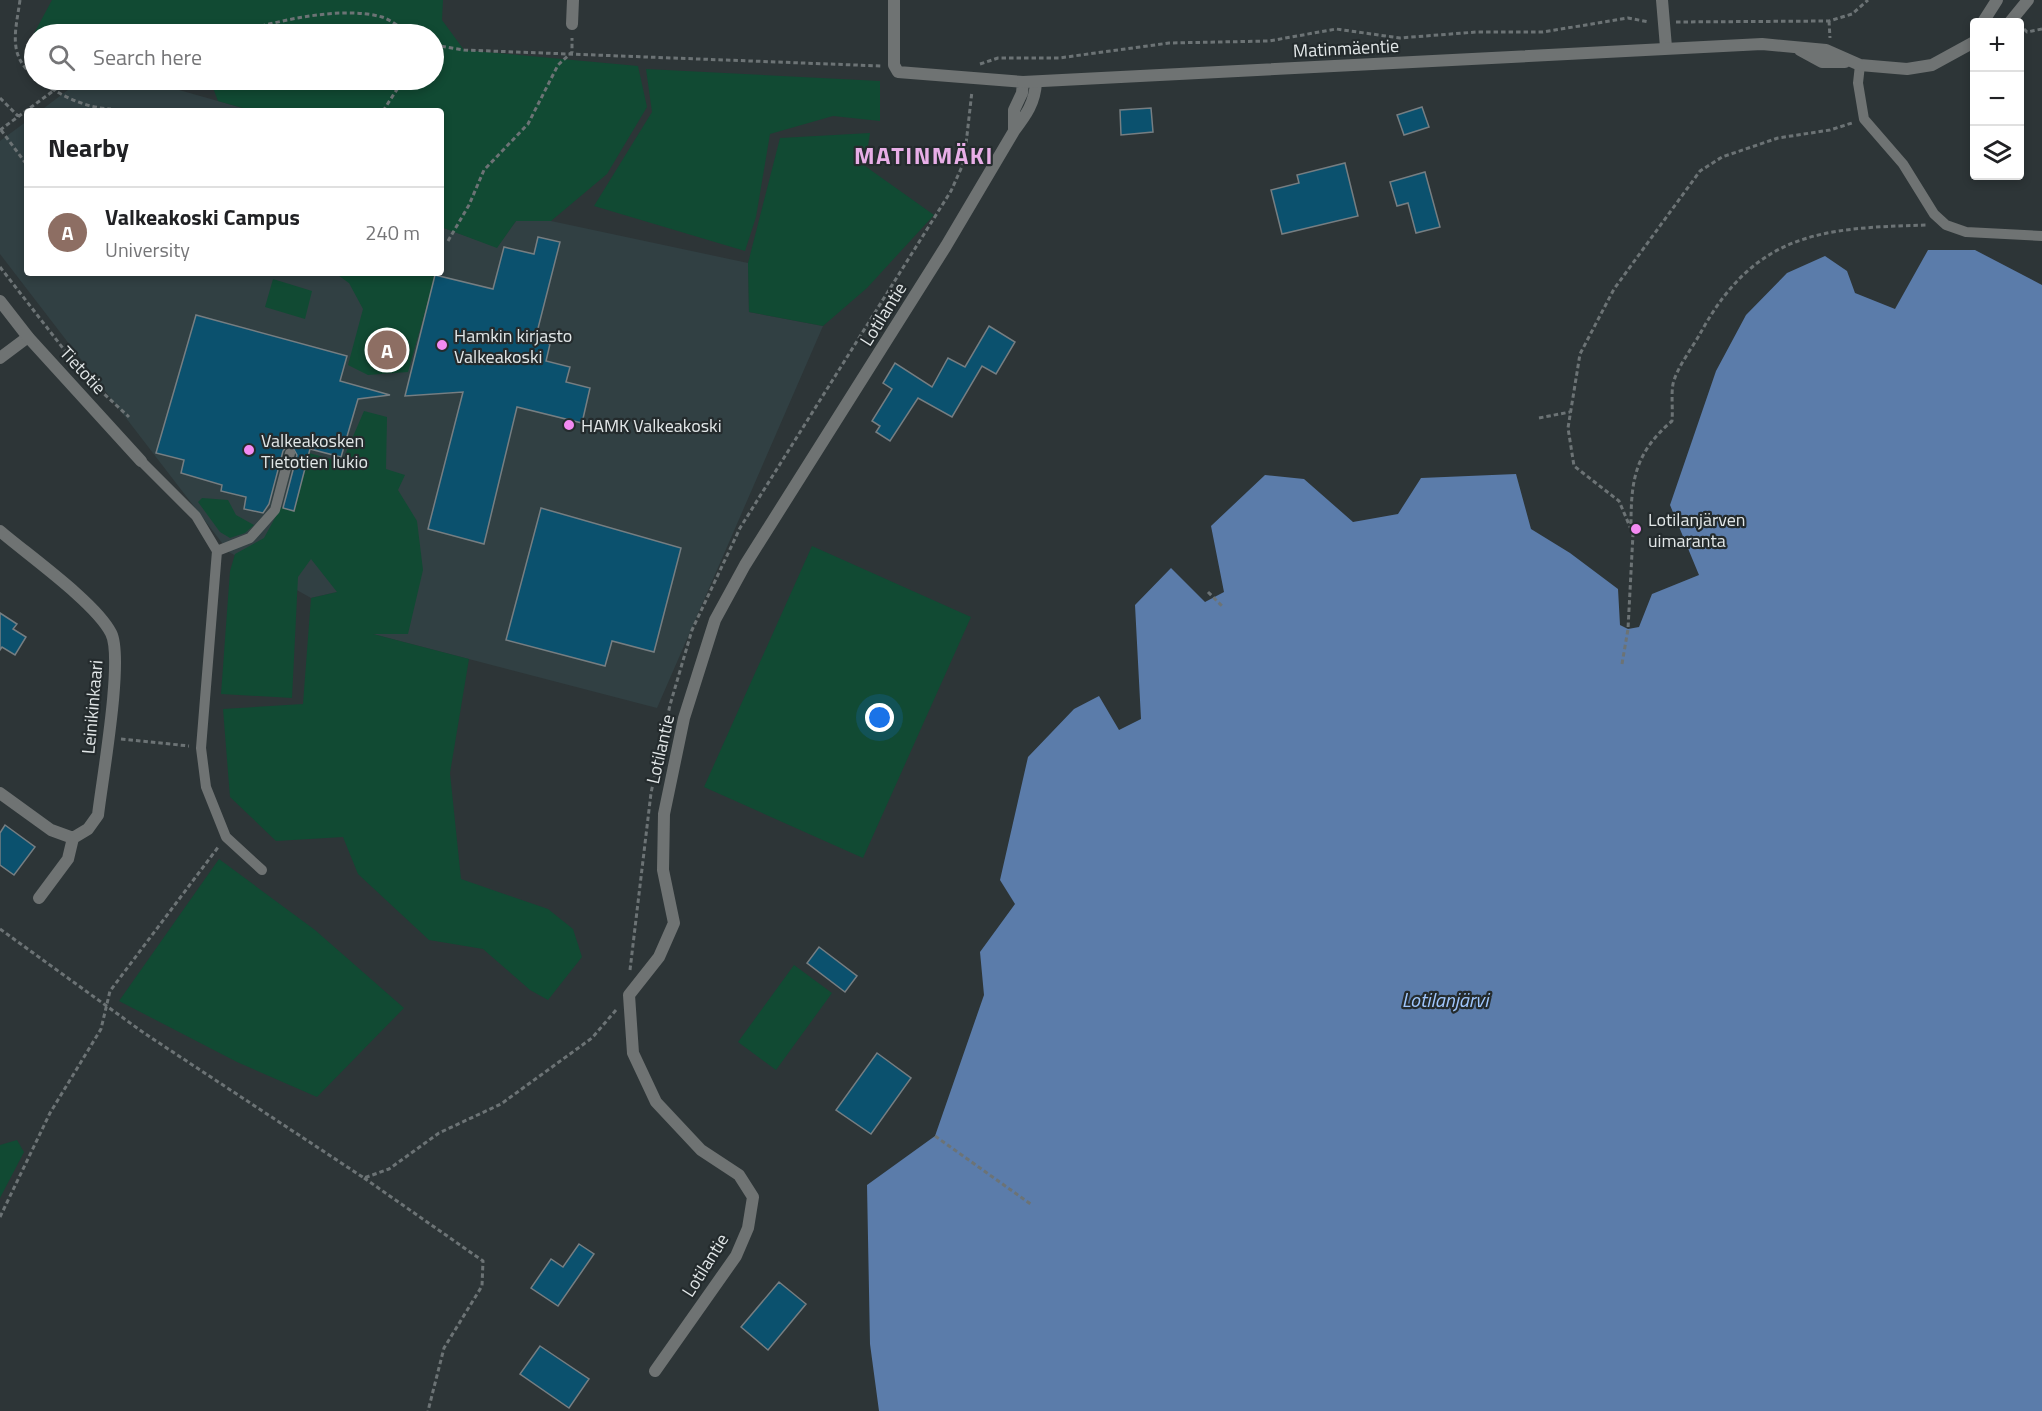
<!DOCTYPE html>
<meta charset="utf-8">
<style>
:root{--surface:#fff;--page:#f6f6f6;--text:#202124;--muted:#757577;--line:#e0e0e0;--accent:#d93025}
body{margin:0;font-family:"Titillium Web",sans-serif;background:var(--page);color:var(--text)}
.controls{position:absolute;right:18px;top:18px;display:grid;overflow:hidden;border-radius:6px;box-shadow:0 3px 9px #0003}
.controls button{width:54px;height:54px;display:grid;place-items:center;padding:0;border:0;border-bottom:2px solid var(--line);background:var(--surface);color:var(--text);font:30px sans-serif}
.you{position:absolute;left:880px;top:718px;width:21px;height:21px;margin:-15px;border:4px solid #fff;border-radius:50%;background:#1a73e8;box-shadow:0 0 0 9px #1a73e833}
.badge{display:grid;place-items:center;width:39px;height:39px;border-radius:50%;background:var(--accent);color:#fff;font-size:20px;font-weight:700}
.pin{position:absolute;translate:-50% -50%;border:3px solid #fff;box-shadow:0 2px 6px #0006}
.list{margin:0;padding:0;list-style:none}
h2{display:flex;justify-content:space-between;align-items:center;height:78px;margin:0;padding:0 24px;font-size:26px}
h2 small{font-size:20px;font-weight:400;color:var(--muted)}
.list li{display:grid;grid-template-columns:39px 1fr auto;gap:18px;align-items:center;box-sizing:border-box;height:90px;padding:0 24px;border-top:2px solid var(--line)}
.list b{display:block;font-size:22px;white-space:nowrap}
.list p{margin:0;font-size:20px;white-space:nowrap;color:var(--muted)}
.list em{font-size:20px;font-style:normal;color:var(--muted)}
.icon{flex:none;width:33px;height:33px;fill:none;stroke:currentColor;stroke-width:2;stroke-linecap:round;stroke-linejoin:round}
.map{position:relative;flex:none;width:2042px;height:1411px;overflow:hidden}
.search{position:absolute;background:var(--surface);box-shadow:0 3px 9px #0003;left:24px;top:24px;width:420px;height:66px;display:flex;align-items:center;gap:15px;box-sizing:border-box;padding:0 21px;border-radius:33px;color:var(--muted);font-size:22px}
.panel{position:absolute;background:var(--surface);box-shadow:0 3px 9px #0003;left:24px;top:108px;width:420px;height:168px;border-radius:6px}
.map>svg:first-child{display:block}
.built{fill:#314043}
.green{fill:#114a33}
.water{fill:#5b7caa}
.building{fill:#0b516e;stroke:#767e82;stroke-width:1.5}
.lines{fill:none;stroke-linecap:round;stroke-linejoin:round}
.path{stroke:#6c7375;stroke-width:3;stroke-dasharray:4.5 3;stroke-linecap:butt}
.service{stroke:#6f7373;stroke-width:10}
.minor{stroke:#6f7373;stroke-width:12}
.tertiary{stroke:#6f7373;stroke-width:12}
.poi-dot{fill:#f38af2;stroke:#242b2d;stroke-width:2}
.labels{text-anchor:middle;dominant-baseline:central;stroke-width:4.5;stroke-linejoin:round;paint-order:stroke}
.street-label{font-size:18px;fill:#e2e7e8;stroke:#242b2d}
.poi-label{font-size:18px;fill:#e2e7e8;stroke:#242b2d;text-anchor:start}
.water-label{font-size:20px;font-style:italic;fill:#a0c7fd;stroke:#242b2d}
.district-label{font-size:24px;font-weight:bold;letter-spacing:1.5px;fill:#e8aee7;stroke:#242b2d}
</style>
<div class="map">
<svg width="2042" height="1411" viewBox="0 0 2042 1411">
<rect width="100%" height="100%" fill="#2d3537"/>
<path class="built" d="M87,80H144L253,111H40L76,84Z
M27,121V273H441V227L497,247L516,221H551L748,263L749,312L823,326L657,708L369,633L337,592L311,598L229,552L0,254V141Z"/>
<path class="green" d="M52,0H443L442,20L464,50L638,66L647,107L607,174L551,221H516L497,248L441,227V111H253L218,101L210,80H434V34H192L189,26L99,34H34V41L31,39Z
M646,69L880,81V121L833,116L770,134L756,217L745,251L594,206L652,112Z
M870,133L865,166L934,215L867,288L823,326L749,312L748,263L780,138Z
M335,273H436L408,372L368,375L348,365L363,309L349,283Z
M273,279L312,291L305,319L265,307Z
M364,411L387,417L386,469L405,475L398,490L417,521L423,570L408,634H373L469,659L450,773L461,879L548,909L573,929L582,957L548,1000L530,990L483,949L429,940L358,874L343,837L276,841L230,797L223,709L303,704L311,598L337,592L311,559L298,577L292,698L221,694L230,571L235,554L264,538L281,507L294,511L309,453L342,462Z
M202,498L228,500L236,515L254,525L245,533L230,538L220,532L198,502Z
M812,546L971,617L863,858L704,787Z
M219,859L315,930L404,1008L317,1097L237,1062L119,1001Z
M794,965L832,993L776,1070L738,1042Z
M17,1140L24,1152L0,1198V1145Z"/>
<path class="water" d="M1928,250H1975L2042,285V1411H879L870,1344L867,1185L935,1136L984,995L980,952L1015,904L1000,880L1028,757L1074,709L1099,696L1119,730L1141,719L1135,605L1171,568L1205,602L1224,592L1211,526L1265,475L1304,479L1353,522L1398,514L1421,478L1516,474L1531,529L1570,553L1618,589L1620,625L1628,629L1639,627L1652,594L1699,575L1670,505L1716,371L1746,315L1787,273L1825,256L1847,271L1855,293L1895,309Z"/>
<path class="building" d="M1422,107L1429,127L1404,135L1397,115Z
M1151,108L1153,132L1121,135L1120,110Z
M1345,163L1358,216L1282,234L1271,190L1299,183L1297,175Z
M1425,172L1440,227L1416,233L1408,203L1397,206L1390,182Z
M538,237L560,242L535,340L550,344L546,361L570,367L566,382L590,388L582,423L517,407L484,544L428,529L463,392L405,396L435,275L493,289L504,247L534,254Z
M196,315L347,356L340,381L390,395L358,399L341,457L310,449L294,511L283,508L297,455L292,446H287L283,451L269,504L263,513L244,509L246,497L221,491L222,485L181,473L184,460L156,453Z
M989,326L1015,342L996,374L982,366L952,417L918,398L890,441L876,432L880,426L872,421L892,389L883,383L895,363L932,387L948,358L965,367Z
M541,508L681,548L654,652L612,641L605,666L506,640Z
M0,613L17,624L13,629L26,637L15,655L2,647L0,650Z
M5,825L35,847L14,875L0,865V833Z
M819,947L857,976L845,992L807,963Z
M877,1053L911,1078L871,1134L836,1110Z
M579,1244L594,1254L558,1306L531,1288L551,1259L563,1267Z
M779,1282L806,1304L768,1350L741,1327Z
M540,1346L589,1379L569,1408L520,1374Z"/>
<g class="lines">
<path class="path" d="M20,0C16,30 7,55 34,76
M1829,21L1830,38
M1676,22L1829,21L1852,14L1868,0
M2024,29L2027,32L2042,29
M232,34C274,22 339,5 382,17C392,20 401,29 410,34
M434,45L464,50L881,66
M980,64L998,58H1059L1169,43L1269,41L1336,29L1400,38L1476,32H1543L1628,18L1649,22
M39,80C59,95 85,108 111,109
M0,98L18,116
M383,111L403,80
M0,130L68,80
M1,130L27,165
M448,241L469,205L484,170L528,124L558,65L572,52V38
M0,267L76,365
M88,379L129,417
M1539,418L1570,412
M1631,524C1631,478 1636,452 1672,421C1673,409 1671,395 1673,384C1677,367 1693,347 1701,332C1756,232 1822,228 1926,225
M1208,592L1222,606
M1622,664L1628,629L1633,534L1619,501L1574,466L1568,428L1580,354L1614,289L1700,171L1722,157L1778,138L1830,130L1852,123
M121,739L189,746
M0,929L144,1033L364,1178L389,1169L439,1133L501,1104L592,1038L616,1010
M630,970L651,793L670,705L692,630L740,528L951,191L964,162L972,91
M935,1136L1032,1205
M364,1178L483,1261L482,1286L444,1348L428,1411
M0,1217L50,1113L101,1029L110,991L219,846"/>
<path class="service" d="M1860,65L1858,83L1864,119L1903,164L1934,214L1946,225L1966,232L2042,236
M141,461L196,516L217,551L250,538L275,510L290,453
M217,551L201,748L206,787L226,837L262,870"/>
<path class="minor" d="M894,0V65L898,72L1023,82L1022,93L1014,110V131
M1662,0L1666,47
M572,24L573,0
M0,358L28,337
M0,531C28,555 96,603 111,633C124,658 102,780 98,815L88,829L73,838L51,830L0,793
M39,898L68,859L73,838
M655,1371L736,1256L748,1228L753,1197L739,1175L701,1150L656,1102L633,1053L629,995L659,957L674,923L663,870L664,814L684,718L715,620L745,565L946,246L1014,131C1026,115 1035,103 1036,82"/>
<path class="tertiary" d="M1983,22L1997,0
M2010,22L2028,0
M1800,50L1822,62H1845
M1023,82L1762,44L1826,50L1860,65L1907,69L1932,65L1974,42
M0,301L28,337L141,461"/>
</g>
<g class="poi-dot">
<circle cx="442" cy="345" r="6"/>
<circle cx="569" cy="425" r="6"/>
<circle cx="249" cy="450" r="6"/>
<circle cx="1636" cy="529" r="6"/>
</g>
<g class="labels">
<g class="street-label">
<text transform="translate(1346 48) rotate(-3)">Matinmäentie</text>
<text transform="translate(883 314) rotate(-58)">Lotilantie</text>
<text transform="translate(83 370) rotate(47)">Tietotie</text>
<text transform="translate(92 707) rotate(-85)">Leinikinkaari</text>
<text transform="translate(660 749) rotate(-77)">Lotilantie</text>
<text transform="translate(705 1265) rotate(-58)">Lotilantie</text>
</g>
<g class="poi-label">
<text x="454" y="335">Hamkin kirjasto<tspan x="454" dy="21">Valkeakoski</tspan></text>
<text x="581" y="425">HAMK Valkeakoski</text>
<text x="261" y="440">Valkeakosken<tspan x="261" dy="21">Tietotien lukio</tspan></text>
<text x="1648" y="519">Lotilanjärven<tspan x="1648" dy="21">uimaranta</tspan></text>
</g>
<g class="water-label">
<text x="1445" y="999">Lotilanjärvi</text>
</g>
<g class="district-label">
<text x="924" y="155">MATINMÄKI</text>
</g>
</g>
</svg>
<div class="controls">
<button>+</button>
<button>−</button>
<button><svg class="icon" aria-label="layers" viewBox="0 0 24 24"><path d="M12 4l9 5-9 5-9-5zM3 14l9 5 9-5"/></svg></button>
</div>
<div class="you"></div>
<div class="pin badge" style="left:387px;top:350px;background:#8d6e63">A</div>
<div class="search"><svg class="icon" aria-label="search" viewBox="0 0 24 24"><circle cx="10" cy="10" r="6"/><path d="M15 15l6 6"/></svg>Search here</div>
<section class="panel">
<h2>Nearby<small></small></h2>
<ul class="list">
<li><span class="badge" style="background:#8d6e63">A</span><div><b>Valkeakoski Campus</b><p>University</p></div><em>240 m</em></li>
</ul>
</section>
</div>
